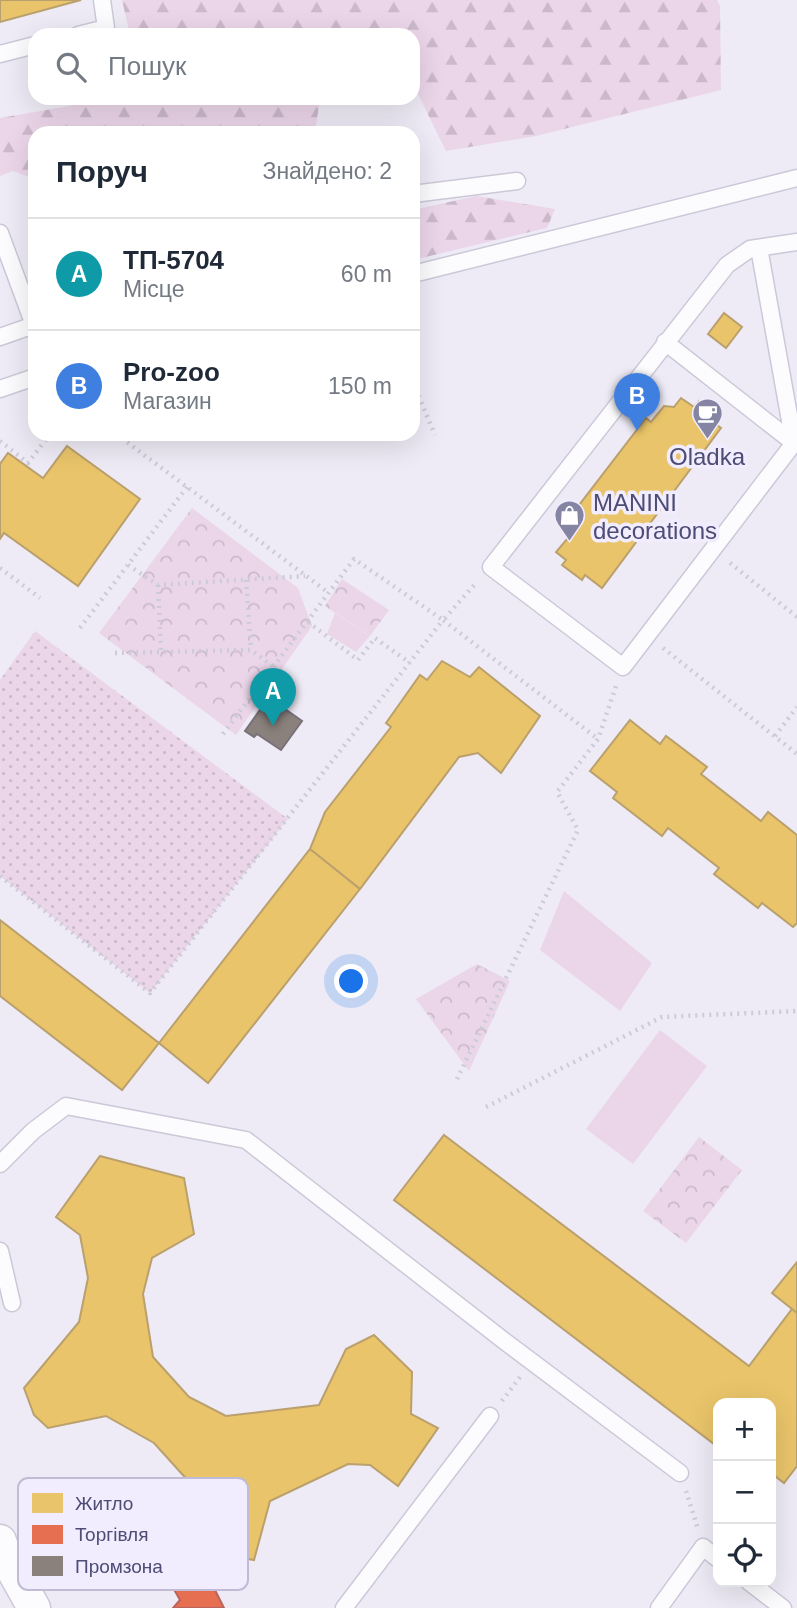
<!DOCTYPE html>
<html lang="uk">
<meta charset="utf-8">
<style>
:root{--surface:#fff;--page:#f2f2f3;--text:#1f2937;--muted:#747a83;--line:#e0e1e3;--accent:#8584a2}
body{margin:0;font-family:Arial,sans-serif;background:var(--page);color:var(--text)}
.controls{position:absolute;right:21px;bottom:21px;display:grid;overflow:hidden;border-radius:14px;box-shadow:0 7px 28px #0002}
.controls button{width:63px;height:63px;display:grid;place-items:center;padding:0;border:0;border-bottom:2px solid var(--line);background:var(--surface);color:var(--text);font:35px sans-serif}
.you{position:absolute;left:352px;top:982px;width:24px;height:24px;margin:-18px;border:5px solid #fff;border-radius:50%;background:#1a73e8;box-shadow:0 0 0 10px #1a73e833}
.badge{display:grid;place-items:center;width:46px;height:46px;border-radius:50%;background:var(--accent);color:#fff;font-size:23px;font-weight:700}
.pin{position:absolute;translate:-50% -58px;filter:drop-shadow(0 2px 4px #0008)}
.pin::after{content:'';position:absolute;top:37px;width:24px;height:21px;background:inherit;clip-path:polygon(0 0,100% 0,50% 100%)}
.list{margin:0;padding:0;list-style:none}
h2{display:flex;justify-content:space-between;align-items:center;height:91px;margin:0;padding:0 28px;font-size:30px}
h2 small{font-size:23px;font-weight:400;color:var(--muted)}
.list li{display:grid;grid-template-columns:46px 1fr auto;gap:21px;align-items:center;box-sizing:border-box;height:112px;padding:0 28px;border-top:2px solid var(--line)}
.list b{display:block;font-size:26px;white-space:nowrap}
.list p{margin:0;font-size:23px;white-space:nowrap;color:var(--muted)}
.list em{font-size:23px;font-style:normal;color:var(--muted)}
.icon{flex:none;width:38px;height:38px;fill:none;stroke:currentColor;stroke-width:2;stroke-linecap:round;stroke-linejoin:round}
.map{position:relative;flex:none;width:797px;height:1608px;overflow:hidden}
.search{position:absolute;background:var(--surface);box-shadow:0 7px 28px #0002;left:28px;top:28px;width:392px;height:77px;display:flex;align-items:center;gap:18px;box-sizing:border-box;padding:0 24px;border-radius:21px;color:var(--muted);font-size:26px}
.panel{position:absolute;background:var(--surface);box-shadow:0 7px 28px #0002;left:28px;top:126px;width:392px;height:315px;border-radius:21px}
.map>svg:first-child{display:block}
.grass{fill:url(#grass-dots)}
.forest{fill:url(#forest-firs)}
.park{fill:url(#park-crowns)}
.pitch{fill:#ebd6e9}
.homes{fill:#e9c46a;stroke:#baa06d;stroke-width:2}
.shops{fill:#e76f51;stroke:#b9645c;stroke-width:2}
.industry{fill:#8a817c;stroke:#78717a;stroke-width:2}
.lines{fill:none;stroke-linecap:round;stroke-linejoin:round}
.service-casing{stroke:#cbc9d8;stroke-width:19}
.minor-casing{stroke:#cbc9d8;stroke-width:35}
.path{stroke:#cccbd8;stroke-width:4.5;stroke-dasharray:2 5;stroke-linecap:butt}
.service{stroke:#fcfcfe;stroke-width:16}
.minor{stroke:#fcfcfe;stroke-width:32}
.labels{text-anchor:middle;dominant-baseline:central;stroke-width:7;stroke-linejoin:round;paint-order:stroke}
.poi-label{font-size:24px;fill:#4d4c74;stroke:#f1ecfe}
.key{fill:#f1ecfe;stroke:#c0bcd5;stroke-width:2}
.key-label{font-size:19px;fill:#4d4c74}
</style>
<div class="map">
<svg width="797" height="1608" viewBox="0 0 797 1608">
<defs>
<pattern id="grass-dots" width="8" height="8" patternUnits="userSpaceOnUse" patternTransform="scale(1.75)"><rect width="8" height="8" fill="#ebd6e9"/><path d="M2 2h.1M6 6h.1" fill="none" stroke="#cbb9cb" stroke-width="1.8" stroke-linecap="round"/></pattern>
<pattern id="forest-firs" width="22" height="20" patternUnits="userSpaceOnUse" patternTransform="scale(1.75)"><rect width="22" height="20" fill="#ebd6e9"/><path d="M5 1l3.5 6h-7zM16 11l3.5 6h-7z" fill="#cbb9cb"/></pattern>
<pattern id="park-crowns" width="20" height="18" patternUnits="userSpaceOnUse" patternTransform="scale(1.75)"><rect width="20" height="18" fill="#ebd6e9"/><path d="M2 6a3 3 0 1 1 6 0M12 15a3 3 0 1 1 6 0" fill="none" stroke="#cbb9cb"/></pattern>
</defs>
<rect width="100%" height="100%" fill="#eeebf6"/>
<path class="grass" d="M35,631L288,819L150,993L0,876V680Z"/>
<path class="forest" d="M122,0H717L720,6L721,90L536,136L446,151L413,84V35H130Z
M116,98H320L315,133H35V179L13,171L0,176V118Z
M476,196L555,209L547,228L413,260V210Z"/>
<path class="park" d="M192,508L298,588L312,626L236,735L99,633Z
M342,579L389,610L370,636L325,606Z
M477,964L510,981L469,1071L416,999Z
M699,1137L742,1170L686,1243L643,1211Z"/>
<path class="pitch" d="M335,613L370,636L356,652L327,634Z
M564,891L652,963L620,1011L540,950Z
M660,1030L707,1066L633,1164L586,1129Z"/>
<path class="homes" d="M0,0H81L0,22Z
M724,313L742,327L726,348L708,334Z
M681,398L694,407L699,401L712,412L707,418L721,428L602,588L585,575L582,580L562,565L566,560L556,552L568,538L566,522L646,418L651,422L664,406L674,407Z
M67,446L140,499L78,586L4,533L0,539V464L8,453L43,478Z
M442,661L470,677L479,667L540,716L501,773L478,753L459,757L360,889L310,849L325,812L391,727L386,723L420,675L427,680Z
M630,720L660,744L666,736L707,767L701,774L761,821L768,812L797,835V923L793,927L762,903L758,908L714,874L719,868L668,828L662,836L613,798L617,792L590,771Z
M310,849L360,889L208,1083L159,1043Z
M0,920L159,1043L122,1090L0,996Z
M444,1135L749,1366L792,1309L797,1313V1466L784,1483L771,1473V1403H718V1439L714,1444L394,1200Z
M100,1156L184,1178L194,1234L152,1258L143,1294L153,1357L189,1397L226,1416L319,1405L346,1349L374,1335L412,1372L411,1414L438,1428L398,1486L370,1465L348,1464L270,1501L254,1560L199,1550L200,1494L154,1443L106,1416L48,1428L34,1415L24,1388L79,1322L88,1278L80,1235L56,1217Z
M797,1262V1313L772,1293Z"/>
<path class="shops" d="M167,1577L210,1580L224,1608H173L180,1600Z"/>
<path class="industry" d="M272,693L281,700L278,704L302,721L281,750L257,734L254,737L245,731Z"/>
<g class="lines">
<defs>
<path id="service" d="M78,35L106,28L102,0
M0,54L35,45
M413,194L517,181
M0,233L34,325L0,337
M797,242L750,249L727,265L491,567L623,667L794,443L797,442
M759,248L794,443
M413,274L797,178
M665,342L794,443
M0,389L35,377
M0,1164L33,1131L66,1106L246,1140L503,1340L680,1473
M0,1251L12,1303
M749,1582L783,1608
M344,1608L490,1416
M659,1608L703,1547L718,1559"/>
<path id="minor" d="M0,1541L6,1558L34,1608"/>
</defs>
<use href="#service" class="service-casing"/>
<use href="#minor" class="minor-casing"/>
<path class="path" d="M413,383L435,435
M116,434L329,593
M0,441L28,463L50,434
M730,563L797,617
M128,565L158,585L305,576
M0,568L40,598
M246,580L251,650
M158,585L161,652
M308,622L358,660L375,638L410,663
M80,628L187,487
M663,648L797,754
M115,653L251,650L274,667
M223,734L354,559L443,620L476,583
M775,736L797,707
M0,876L150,993L443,620L598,739
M457,1079L578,830L557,792L598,739L616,686
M486,1107L662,1017L797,1011
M502,1401L520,1377
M686,1491L698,1529"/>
<use href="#service" class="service"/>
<use href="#minor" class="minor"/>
</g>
<defs>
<symbol id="cafe-pin" viewBox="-11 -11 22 30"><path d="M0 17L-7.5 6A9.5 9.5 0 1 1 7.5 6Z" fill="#8584a2" stroke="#f1ecfe"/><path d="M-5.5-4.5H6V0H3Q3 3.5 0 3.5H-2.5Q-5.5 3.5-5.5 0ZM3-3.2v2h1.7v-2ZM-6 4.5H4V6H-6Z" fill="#fff"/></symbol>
<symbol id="shop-pin" viewBox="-11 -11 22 30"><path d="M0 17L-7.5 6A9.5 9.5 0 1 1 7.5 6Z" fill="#8584a2" stroke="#f1ecfe"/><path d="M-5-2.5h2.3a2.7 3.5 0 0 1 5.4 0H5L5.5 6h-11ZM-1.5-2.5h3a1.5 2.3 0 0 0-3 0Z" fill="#fff"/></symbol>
</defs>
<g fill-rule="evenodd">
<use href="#cafe-pin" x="690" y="396" width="35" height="47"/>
<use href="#shop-pin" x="552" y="498" width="35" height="47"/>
</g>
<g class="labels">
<g class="poi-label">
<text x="707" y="456">Oladka</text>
<text x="593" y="502" text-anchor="start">MANINI<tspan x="593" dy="28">decorations</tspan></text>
</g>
</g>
<rect x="18" y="1478" width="230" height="112" rx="10" class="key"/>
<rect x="32" y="1493" width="31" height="20" fill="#e9c46a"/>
<rect x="32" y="1525" width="31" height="19" fill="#e76f51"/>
<rect x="32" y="1556" width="31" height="20" fill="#8a817c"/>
<g class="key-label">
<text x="75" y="1510">Житло</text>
<text x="75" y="1541">Торгівля</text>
<text x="75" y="1573">Промзона</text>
</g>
</svg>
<div class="controls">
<button>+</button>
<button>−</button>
<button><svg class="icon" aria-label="locate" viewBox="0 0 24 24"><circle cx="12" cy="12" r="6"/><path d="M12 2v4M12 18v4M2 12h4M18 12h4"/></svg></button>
</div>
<div class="you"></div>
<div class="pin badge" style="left:273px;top:726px;background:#0f9aa8">A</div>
<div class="pin badge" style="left:637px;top:431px;background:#3f7fe0">B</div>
<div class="search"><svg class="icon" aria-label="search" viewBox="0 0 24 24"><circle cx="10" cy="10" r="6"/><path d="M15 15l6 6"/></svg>Пошук</div>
<section class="panel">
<h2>Поруч<small>Знайдено: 2</small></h2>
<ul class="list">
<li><span class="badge" style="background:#0f9aa8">A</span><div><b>ТП-5704</b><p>Місце</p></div><em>60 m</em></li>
<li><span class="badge" style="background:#3f7fe0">B</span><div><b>Pro-zoo</b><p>Магазин</p></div><em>150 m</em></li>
</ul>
</section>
</div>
